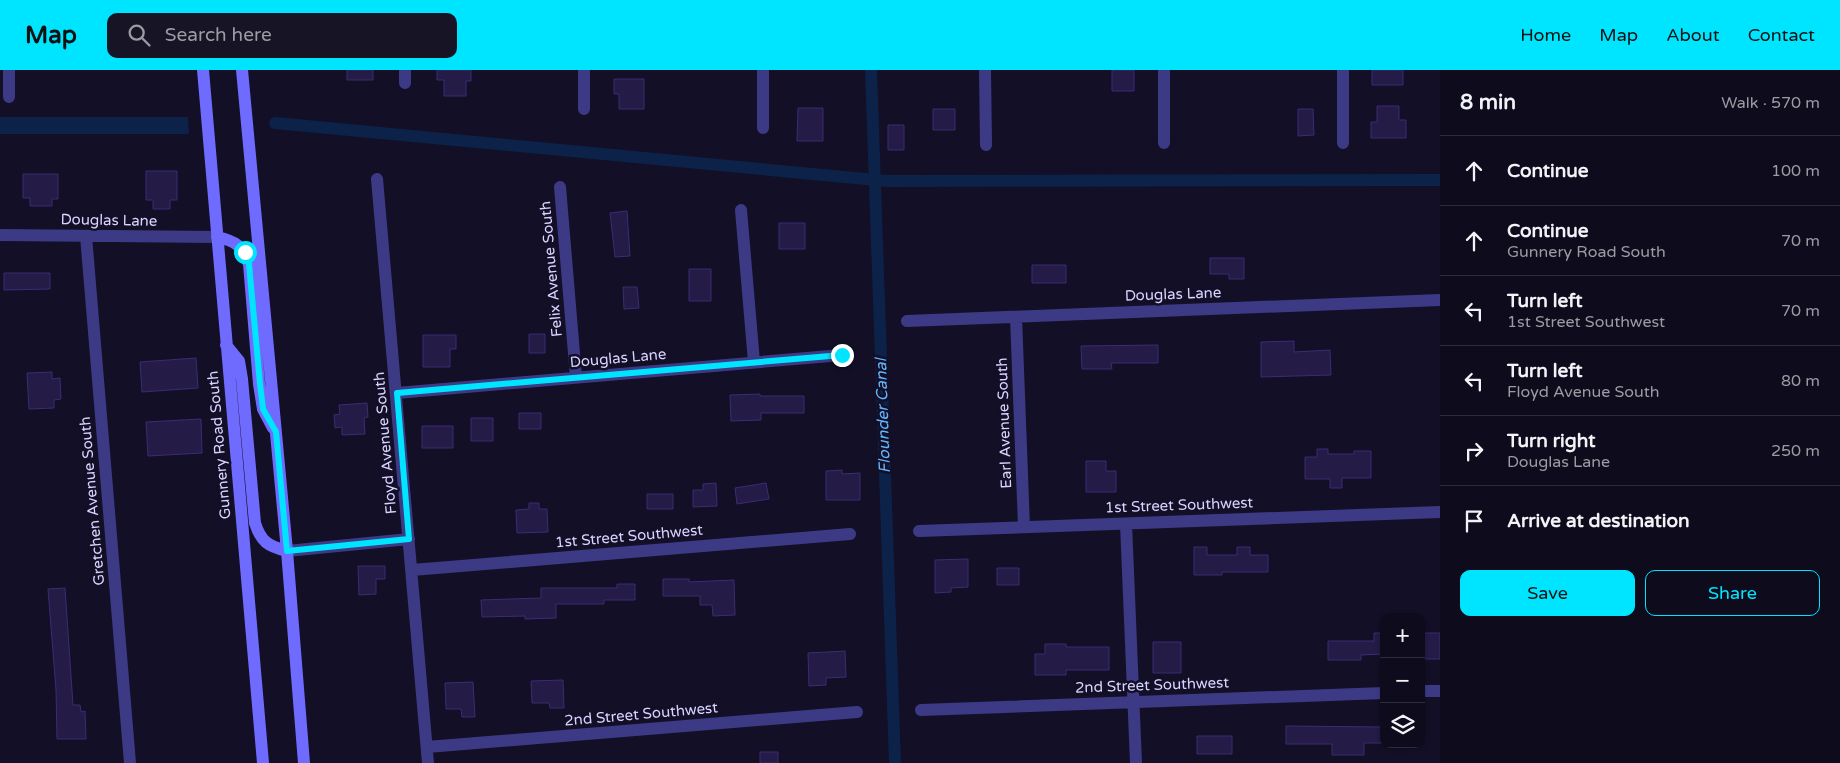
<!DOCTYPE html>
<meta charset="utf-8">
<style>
:root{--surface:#0e0b1c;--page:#171425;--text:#f1f3f6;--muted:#9b9ba3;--line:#2e2b3b;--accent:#00e5ff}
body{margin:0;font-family:"Varela Round",sans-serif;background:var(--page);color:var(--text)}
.controls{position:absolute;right:15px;bottom:15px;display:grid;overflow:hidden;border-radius:10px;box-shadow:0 1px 4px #0004}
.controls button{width:45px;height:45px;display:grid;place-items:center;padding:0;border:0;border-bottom:1px solid var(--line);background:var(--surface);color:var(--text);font:25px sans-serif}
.stop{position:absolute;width:15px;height:15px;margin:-11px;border:4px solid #00e5ff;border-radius:50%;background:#fff}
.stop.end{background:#00e5ff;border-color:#fff;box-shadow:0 1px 5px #0008}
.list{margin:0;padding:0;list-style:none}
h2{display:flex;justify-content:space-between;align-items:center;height:65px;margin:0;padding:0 20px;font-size:21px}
h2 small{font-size:16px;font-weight:400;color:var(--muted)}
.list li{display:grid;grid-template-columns:32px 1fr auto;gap:15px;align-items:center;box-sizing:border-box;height:70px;padding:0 20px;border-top:1px solid var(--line)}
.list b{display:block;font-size:19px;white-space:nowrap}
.list p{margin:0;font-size:16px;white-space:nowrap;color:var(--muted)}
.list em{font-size:16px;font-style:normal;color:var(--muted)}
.actions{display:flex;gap:10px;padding:15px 20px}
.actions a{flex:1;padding:11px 0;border:1px solid var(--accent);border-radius:10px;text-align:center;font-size:18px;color:var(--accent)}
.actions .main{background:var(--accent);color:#111}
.icon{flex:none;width:28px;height:28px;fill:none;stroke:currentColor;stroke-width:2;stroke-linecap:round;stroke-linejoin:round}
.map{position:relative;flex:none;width:1440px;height:693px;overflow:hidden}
header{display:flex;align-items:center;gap:30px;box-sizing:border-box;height:70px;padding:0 25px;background:var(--accent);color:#111}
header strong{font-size:24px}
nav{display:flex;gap:28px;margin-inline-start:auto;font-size:18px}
.search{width:350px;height:45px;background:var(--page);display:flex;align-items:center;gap:12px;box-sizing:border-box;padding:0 18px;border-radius:10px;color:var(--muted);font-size:19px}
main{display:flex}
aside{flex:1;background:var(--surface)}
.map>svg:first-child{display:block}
.water{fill:#0c2248}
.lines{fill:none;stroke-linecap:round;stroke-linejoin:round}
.canal{stroke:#0c2248;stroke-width:12}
.building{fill:#241b47;stroke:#3b2d73}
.minor{stroke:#3d3a85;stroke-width:12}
.secondary{stroke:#6f6bff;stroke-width:12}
.route{stroke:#00e5ff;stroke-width:6}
.labels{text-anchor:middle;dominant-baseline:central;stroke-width:5;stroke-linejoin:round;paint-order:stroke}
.street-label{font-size:15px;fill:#d9d4ff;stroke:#130f26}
.water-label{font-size:16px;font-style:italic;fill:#62b6ff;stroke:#130f26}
</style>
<header>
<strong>Map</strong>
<div class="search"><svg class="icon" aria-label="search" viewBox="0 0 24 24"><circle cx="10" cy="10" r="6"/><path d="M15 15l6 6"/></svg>Search here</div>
<nav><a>Home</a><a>Map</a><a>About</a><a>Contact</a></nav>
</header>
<main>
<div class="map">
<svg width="1440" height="693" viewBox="0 0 1440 693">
<rect width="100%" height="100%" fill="#130f26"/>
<path class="water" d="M0,47H188L189,64H0Z"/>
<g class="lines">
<path class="canal" d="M871,0L895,693
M275,53L887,111L1440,110"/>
</g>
<path class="building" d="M347,0H373V10H347Z
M437,0H471V11H466V26H444V10H437Z
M1112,0H1134V21H1112Z
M1372,0H1403V15H1372Z
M614,9H644V39H619V24H614Z
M1377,36H1399V50H1406V68H1371V52H1377Z
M798,38H823V71H797Z
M933,39H955V60H933Z
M1298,39H1313L1314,65L1298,66Z
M888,55H904V80H888Z
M146,101H177V130H170V139H153V130H146Z
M23,104H58V129H52V136H30V128H23Z
M627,141L630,186L615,187L610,143Z
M779,153H805V179H779Z
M1210,188H1244V209H1229V204H1210Z
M1032,195H1066V213H1032Z
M689,199H711V231H689Z
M4,203H50V219L4,220Z
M623,217H637L639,238L624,239Z
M529,264H545V283H529Z
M423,265H456V279H450V297H423Z
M1294,271V282L1330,280L1331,305L1261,307V272Z
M1158,275V293H1111L1112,299H1082L1081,276Z
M196,288L198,318L142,322L140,292Z
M52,302V309L60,308L61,329L54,330V338L29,339L27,303Z
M760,324V326H804V343H761V350L731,351L730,325Z
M367,333L368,347L364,348L365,364L342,365V357L335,358L334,345L340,344L339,335Z
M519,343H541V359H519Z
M471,348H493V371H471Z
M201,349L202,383L148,386L146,352Z
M422,356H453V378H422Z
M1317,379H1328V384H1354V381H1371V408H1342V418H1330V409H1305V387H1317Z
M1086,391H1106V401H1116V422H1086Z
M842,400V404L860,403V430H826V401Z
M716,413L717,436L693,437V420H703V414Z
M766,413L769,429L737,434L735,418Z
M647,424H673V439H647Z
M529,433H539V439H547L548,462L517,463L516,440L529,439Z
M1194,477H1207V485H1237V477H1250V485H1268V502H1222V505H1194Z
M968,489V517L951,518V522L935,523V490Z
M358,496H385V509H376V524L359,525Z
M997,498H1019V515H997Z
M663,509H689V512L734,510L735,545L713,546L712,535H700V526H663Z
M617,514H635V530H604V534H556V548L525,549V546L482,547L481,530L541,528V518H617Z
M65,518L73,635H80L81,642L85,641L86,669H57L56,620L48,519Z
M1374,563H1384V584L1361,585V590H1328V571H1374Z
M1421,563H1440V589H1421Z
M1153,572H1181V603H1153Z
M1045,574H1066V577H1109V600H1066V605H1035V584H1045Z
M845,581L846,607L826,608V615L809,616L808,583Z
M563,610L564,638H550L549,633H532L531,611Z
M473,612L475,647H462L461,639H446L445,613Z
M1286,656L1384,657V673H1364V685H1332V674H1286Z
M1197,666H1232V684H1197Z
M760,682H778V693H760Z"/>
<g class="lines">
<path class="minor" d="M405,0V13
M584,0V39
M763,0V58
M985,0L986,75
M1164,0V73
M1343,0V73
M9,27V0
M377,109L428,693
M560,117L576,307
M741,140L754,292
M0,165L217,167
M86,166L130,693
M1016,247L1024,457
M907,251L1440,230
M397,323L842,285
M1126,454L1136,693
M919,461L1440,442
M287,481L409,469
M412,500L850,464
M1421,621H1440
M921,640L1384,623
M427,677L857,642"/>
<path class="secondary" d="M203,0L263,693
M242,0L287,481L304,693
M217,167C235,171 242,175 249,194L259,314L263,339L273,358
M226,275L239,291L242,309L255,453C261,472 268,476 287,481"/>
</g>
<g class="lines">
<path class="route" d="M245,182L249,194L260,314L263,339L276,362L287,481L409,469L397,323L842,285"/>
</g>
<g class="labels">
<g class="street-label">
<text transform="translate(109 150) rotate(1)">Douglas Lane</text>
<text transform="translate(551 199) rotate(-95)">Felix Avenue South</text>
<text transform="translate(1173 224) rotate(-2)">Douglas Lane</text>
<text transform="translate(618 288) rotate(-5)">Douglas Lane</text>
<text transform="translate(1004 353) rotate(-92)">Earl Avenue South</text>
<text transform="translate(385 373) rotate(-95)">Floyd Avenue South</text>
<text transform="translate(219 375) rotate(-95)">Gunnery Road South</text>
<text transform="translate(92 431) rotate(-95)">Gretchen Avenue South</text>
<text transform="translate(1179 435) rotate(-2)">1st Street Southwest</text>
<text transform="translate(629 466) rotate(-5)">1st Street Southwest</text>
<text transform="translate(1152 615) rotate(-2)">2nd Street Southwest</text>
<text transform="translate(641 644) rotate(-5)">2nd Street Southwest</text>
</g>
<g class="water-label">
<text transform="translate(883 346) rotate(-92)">Flounder Canal</text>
</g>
</g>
</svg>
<div class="controls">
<button>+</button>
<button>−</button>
<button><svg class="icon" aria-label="layers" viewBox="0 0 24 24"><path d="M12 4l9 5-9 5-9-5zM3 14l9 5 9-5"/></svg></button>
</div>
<div class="stop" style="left:245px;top:182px"></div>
<div class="stop end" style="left:842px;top:285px"></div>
</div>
<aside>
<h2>8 min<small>Walk · 570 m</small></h2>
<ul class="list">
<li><svg class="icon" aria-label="ahead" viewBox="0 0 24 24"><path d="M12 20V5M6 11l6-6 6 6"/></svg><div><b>Continue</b></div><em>100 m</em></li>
<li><svg class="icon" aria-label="ahead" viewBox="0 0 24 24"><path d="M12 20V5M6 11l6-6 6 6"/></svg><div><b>Continue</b><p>Gunnery Road South</p></div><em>70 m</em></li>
<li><svg class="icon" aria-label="left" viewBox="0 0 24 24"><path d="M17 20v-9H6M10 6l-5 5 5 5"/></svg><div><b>Turn left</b><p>1st Street Southwest</p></div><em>70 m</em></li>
<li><svg class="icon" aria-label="left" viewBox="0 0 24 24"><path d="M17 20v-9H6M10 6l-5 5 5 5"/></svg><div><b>Turn left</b><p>Floyd Avenue South</p></div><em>80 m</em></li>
<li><svg class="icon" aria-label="right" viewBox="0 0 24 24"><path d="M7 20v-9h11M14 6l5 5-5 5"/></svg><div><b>Turn right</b><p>Douglas Lane</p></div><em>250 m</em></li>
<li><svg class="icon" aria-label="arrive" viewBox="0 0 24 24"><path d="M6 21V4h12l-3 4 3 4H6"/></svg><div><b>Arrive at destination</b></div></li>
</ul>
<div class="actions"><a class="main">Save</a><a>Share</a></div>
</aside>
</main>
